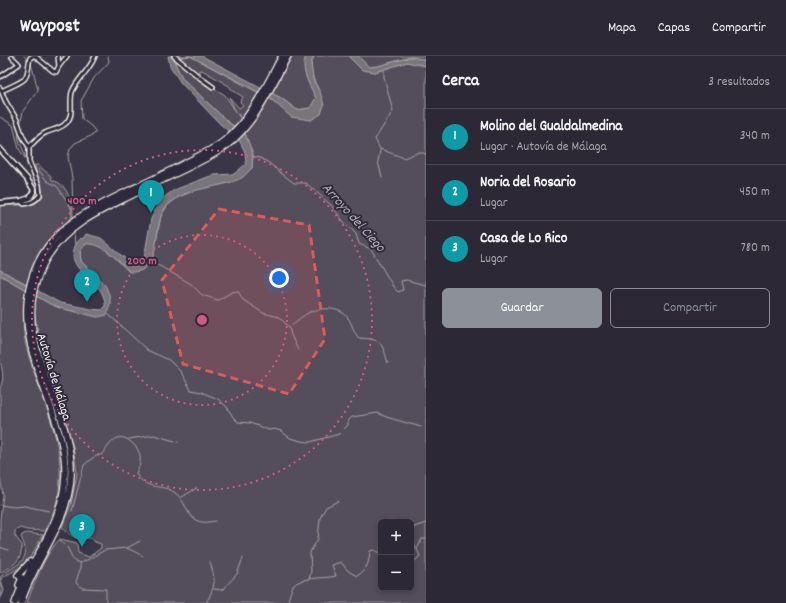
<!DOCTYPE html>
<html lang="es">
<meta charset="utf-8">
<style>
:root{--surface:#2c2835;--page:#34303d;--text:#f1f3f6;--muted:#a6a6ad;--line:#484450;--accent:#8c9099}
body{margin:0;font-family:Dekko,sans-serif;background:var(--page);color:var(--text)}
.controls{position:absolute;right:12px;bottom:12px;display:grid;overflow:hidden;border-radius:6px;box-shadow:0 2px 6px #0003}
.controls button{width:36px;height:36px;display:grid;place-items:center;padding:0;border:0;border-bottom:1px solid var(--line);background:var(--surface);color:var(--text);font:20px sans-serif}
.you{position:absolute;left:279px;top:222px;width:14px;height:14px;margin:-10px;border:3px solid #fff;border-radius:50%;background:#1a73e8;box-shadow:0 0 0 6px #1a73e833}
.badge{display:grid;place-items:center;width:26px;height:26px;border-radius:50%;background:var(--accent);color:#fff;font-size:13px;font-weight:700}
.pin{position:absolute;translate:-50% -33px;filter:drop-shadow(0 1px 2px #0008)}
.pin::after{content:'';position:absolute;top:21px;width:14px;height:12px;background:inherit;clip-path:polygon(0 0,100% 0,50% 100%)}
.list{margin:0;padding:0;list-style:none}
h2{display:flex;justify-content:space-between;align-items:center;height:52px;margin:0;padding:0 16px;font-size:17px}
h2 small{font-size:13px;font-weight:400;color:var(--muted)}
.list li{display:grid;grid-template-columns:26px 1fr auto;gap:12px;align-items:center;box-sizing:border-box;height:56px;padding:0 16px;border-top:1px solid var(--line)}
.list b{display:block;font-size:15px;white-space:nowrap}
.list p{margin:0;font-size:13px;white-space:nowrap;color:var(--muted)}
.list em{font-size:13px;font-style:normal;color:var(--muted)}
.actions{display:flex;gap:8px;padding:12px 16px}
.actions a{flex:1;padding:9px 0;border:1px solid var(--accent);border-radius:6px;text-align:center;font-size:14px;color:var(--accent)}
.actions .main{background:var(--accent);color:#fff}
.map{position:relative;flex:none;width:426px;height:547px;overflow:hidden}
header{display:flex;align-items:center;gap:24px;box-sizing:border-box;height:56px;padding:0 20px;background:var(--surface);border-bottom:1px solid var(--line)}
header strong{font-size:19px}
nav{display:flex;gap:22px;margin-inline-start:auto;font-size:14px}
main{display:flex}
aside{flex:1;background:var(--surface)}
.map>svg:first-child{display:block}
.green{fill:#534e5c;stroke:#a4a0a2;fill-rule:evenodd}
.water{fill:#78747b;stroke:#aaa6a7}
.lines{fill:none;stroke-linecap:round;stroke-linejoin:round}
.stream{stroke:#aaa6a7;stroke-width:1}
.minor-casing{stroke:#f4f1e8;stroke-width:6}
.tertiary-casing{stroke:#f4f1e8;stroke-width:7}
.motorway-casing{stroke:#f4f1e8;stroke-width:8}
.minor{stroke:#2f2a3d;stroke-width:3}
.tertiary{stroke:#2f2a3d;stroke-width:4}
.motorway{stroke:#2f2a3d;stroke-width:5.5}
.marked{fill:#de5a58;fill-opacity:0.2;stroke:#de5a58;stroke-width:3;stroke-dasharray:8 5;stroke-linejoin:round}
.ring{fill:none;stroke:#d15985;stroke-width:2;stroke-dasharray:2 4}
.labels{text-anchor:middle;dominant-baseline:central;stroke-width:4;stroke-linejoin:round;paint-order:stroke}
.street-label{font-size:13px;fill:#f4f1e8;stroke:#2f2a3d}
.water-label{font-size:14px;font-style:italic;fill:#b6b2b2;stroke:#2f2a3d}
.centre{fill:#d15985;stroke:#2f2a3d;stroke-width:2}
.ring-label{font-size:12px;text-anchor:middle;font-weight:bold;fill:#d15985;stroke:#2f2a3d;stroke-width:4;stroke-linejoin:round;paint-order:stroke}
</style>
<header>
<strong>Waypost</strong>
<nav><a>Mapa</a><a>Capas</a><a>Compartir</a></nav>
</header>
<main>
<div class="map">
<svg width="426" height="547" viewBox="0 0 426 547">
<rect width="100%" height="100%" fill="#3b3647"/>
<filter id="ink" filterUnits="userSpaceOnUse"><feTurbulence type="fractalNoise" baseFrequency=".025" numOctaves="2"/><feDisplacementMap in="SourceGraphic" scale="8" xChannelSelector="R" yChannelSelector="G"/><feConvolveMatrix kernelMatrix="1 2 1 2 8 2 1 2 1" color-interpolation-filters="sRGB"/></filter>
<g filter="url(#ink)">
<path class="green" d="M190,0L272,44L281,51L311,64L320,36C314,25 308,13 314,0H350V2L375,16L407,6L426,10V547H27C34,528 45,497 60,483L77,487L78,497L89,501L101,492V488L95,486L92,482C77,483 72,482 62,471L71,449L77,417L73,391L40,284L34,257H24C21,278 28,299 35,319C54,373 76,422 44,475L27,474L20,472L15,475V480L22,489C22,506 13,509 0,517V463L3,439L0,421V331C5,324 2,312 0,304V219L50,248L60,252L98,261L110,247L88,212L81,205L80,195L86,187C103,186 118,205 129,216L151,206L154,197L161,160L168,149L179,141L196,134L229,127L252,112L253,98L236,71L229,67L183,23L175,8L177,4L212,31L225,39L240,62V61L234,52L229,41L239,52L243,49L240,46L243,41L232,34L229,30L202,14L198,15L201,18L199,20L178,2ZM381,466H411V532H381Z
M292,0H306C300,15 310,29 316,42L310,52L297,54L281,42L271,37Z
M358,0H426V4L411,1L378,10L368,11Z
M35,109H38L51,120L52,124C70,129 71,147 72,163L68,167L30,219L27,228L0,214V149C12,148 45,154 42,134C41,126 35,118 35,109Z
M26,477L43,479C37,488 32,502 23,509C16,515 8,517 1,523L4,535L0,544L1,533L0,521C15,507 34,507 21,481L22,479Z"/>
<path class="water" d="M168,0H202L281,42L297,54L310,52L316,42C310,29 300,15 306,0H314L311,7L313,24L320,36L324,49L321,58L311,64L291,61L272,44L242,27L190,0L179,1L175,8L183,23L229,67L245,77L253,98L252,112C249,115 246,118 243,121C237,125 228,127 220,129C202,133 183,135 169,148C150,165 164,201 142,214C138,216 133,216 130,216C118,205 103,186 86,188L80,195L81,205L105,229L110,241V247L107,259L98,261L60,252L50,248L0,219V214L60,247L91,253L101,254L105,250C106,220 55,216 80,182L83,183L86,178L101,182L128,205L137,207L144,202L151,163L159,145L174,134L213,119L234,118L246,108L245,96L239,84L220,68L181,27L170,10Z
M350,0H358L369,11L378,10L411,1L426,4V10L407,6L375,16L362,14L350,2Z"/>
<g class="lines">
<path class="stream" d="M24,0L28,4
M384,14V21L393,55L375,83L380,93L404,102L419,96L426,98
M0,61L13,69L19,93L25,102
M20,70L23,55L38,34C35,24 34,15 30,6
M19,75C16,88 25,91 25,102
M380,94L378,106L382,121
M252,100L260,102L269,107L282,118L294,127H306L331,149L344,166L356,178L359,188L371,193L394,232L398,236L403,234L401,225L406,224L426,229
M38,113L47,125L57,130L72,153
M73,162L72,122L68,101L70,93L75,87L93,79L96,76L91,70L82,63L81,45L94,22L109,6L108,0
M74,176L75,190
M151,205L191,228L202,239L218,244L232,236L238,235L243,244L263,257L279,261L289,271L291,279L298,294
M107,257L147,294L169,304L181,316L191,334L201,336L218,343L227,351L233,361L238,366L250,367L269,374L274,373L281,375L290,382L301,385L310,386L339,378L348,369V365L352,361L378,357L386,361L421,371
M290,270C296,266 303,259 310,256C322,251 341,251 348,262C353,269 353,276 359,282C381,283 382,286 388,307
M129,383L154,379L178,386
M182,441L197,432
M0,449L14,451L24,450L49,455
M72,455L84,409L94,401L103,398C113,382 121,374 136,391C139,395 141,400 140,406C140,410 137,414 136,418C148,436 160,427 174,436C185,443 187,459 194,463C202,468 208,466 216,465
M60,484C63,487 68,491 69,495C73,502 70,504 80,507C81,515 77,520 76,527L82,532L106,533V547
M0,491L8,494
M127,492L143,500
M417,493L422,483H426
M80,507L89,503L105,494L127,492L140,485
M411,507L416,504L420,500C415,488 410,485 414,471L426,467
M309,523L311,516L310,496L318,483L320,462L326,451L338,445
M214,533L222,534L237,518L243,502
M206,547C216,529 216,525 210,506
M287,547C289,542 291,533 293,530C301,520 325,523 336,520L332,509L341,506L348,515L357,520C367,514 369,507 370,495L374,494L381,497"/>
<defs>
<path id="minor" d="M35,0L53,15L56,16L59,10L58,0
M174,0L199,21L213,31
M59,10L67,0
M0,21L19,8L12,1
M0,32L6,46L17,64L23,81L29,91V106L39,129L40,139C36,145 31,147 24,148L21,145
M1,35C6,33 24,25 25,22C29,17 28,8 30,2L33,0
M29,91C34,86 39,80 45,77C51,74 60,73 65,68C75,60 69,47 72,36C77,23 90,14 95,0"/>
<path id="tertiary" d="M0,93L27,123L34,134L30,142L21,145L0,147"/>
<path id="motorway" d="M19,529L22,522L18,519L30,506
M15,547C30,504 64,467 65,419C66,397 59,376 52,355C34,303 11,253 42,199C62,165 98,150 132,133C152,124 172,114 191,104C202,98 214,93 224,85C251,63 266,30 282,0
M21,547C35,502 69,467 71,419C74,351 10,289 39,218C42,212 44,205 48,200C68,168 102,154 134,138C153,128 173,119 193,109C204,103 216,98 226,90C255,68 271,31 288,0"/>
</defs>
<use href="#minor" class="minor-casing"/>
<use href="#tertiary" class="tertiary-casing"/>
<use href="#motorway" class="motorway-casing"/>
<use href="#minor" class="minor"/>
<use href="#tertiary" class="tertiary"/>
<use href="#motorway" class="motorway"/>
</g>
</g>
<path class="marked" d="M219,153L309,169L325,283L289,338L183,308L162,224Z"/>
<g class="ring">
<circle cx="202" cy="264" r="85"/>
<circle cx="202" cy="264" r="170"/>
</g>
<g class="labels">
<g class="street-label">
<text transform="translate(53 321) rotate(73)">Autovía de Málaga</text>
</g>
<g class="water-label">
<text transform="translate(353 162) rotate(48)">Arroyo del Ciego</text>
</g>
</g>
<circle cx="202" cy="264" r="6" class="centre"/>
<g class="ring-label">
<text x="82" y="148">400 m</text>
<text x="142" y="208">200 m</text>
</g>
</svg>
<div class="controls">
<button>+</button>
<button>−</button>
</div>
<div class="you"></div>
<div class="pin badge" style="left:151px;top:157px;background:#0f9aa8">1</div>
<div class="pin badge" style="left:87px;top:246px;background:#0f9aa8">2</div>
<div class="pin badge" style="left:82px;top:491px;background:#0f9aa8">3</div>
</div>
<aside>
<h2>Cerca<small>3 resultados</small></h2>
<ul class="list">
<li><span class="badge" style="background:#0f9aa8">1</span><div><b>Molino del Gualdalmedina</b><p>Lugar · Autovía de Málaga</p></div><em>340 m</em></li>
<li><span class="badge" style="background:#0f9aa8">2</span><div><b>Noria del Rosario</b><p>Lugar</p></div><em>450 m</em></li>
<li><span class="badge" style="background:#0f9aa8">3</span><div><b>Casa de Lo Rico</b><p>Lugar</p></div><em>780 m</em></li>
</ul>
<div class="actions"><a class="main">Guardar</a><a>Compartir</a></div>
</aside>
</main>
